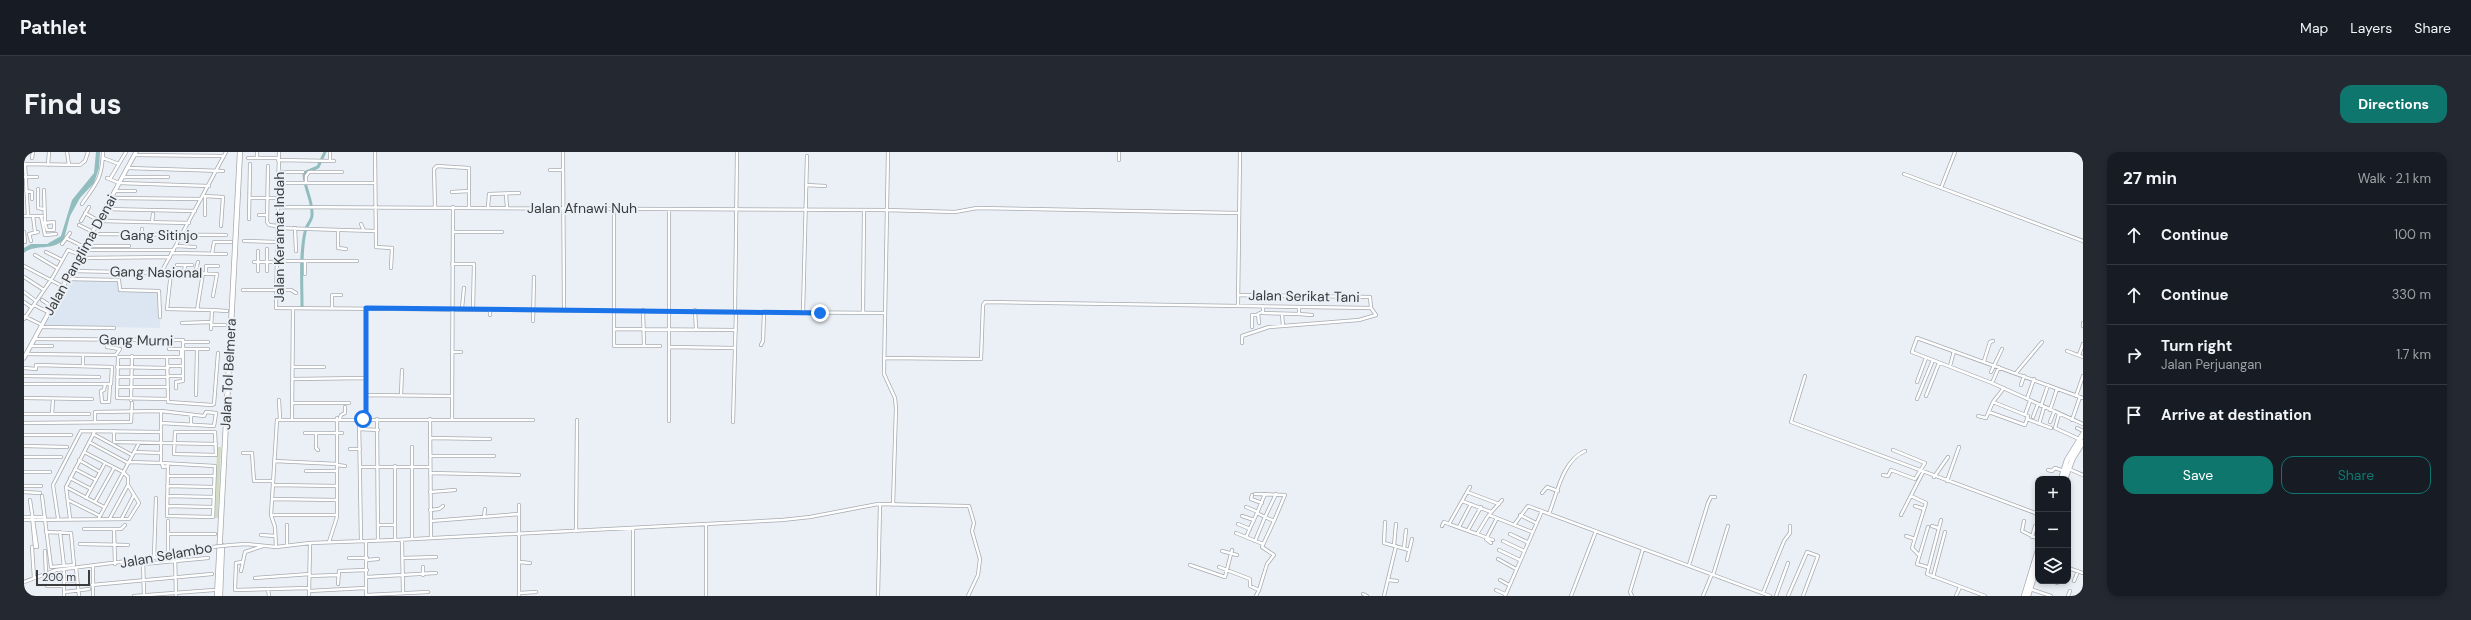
<!DOCTYPE html>
<meta charset="utf-8">
<style>
:root{--surface:#171b24;--page:#242831;--text:#f1f3f6;--muted:#9ea1a6;--line:#363941;--accent:#0f766e}
body{margin:0;font-family:"DM Sans",sans-serif;background:var(--page);color:var(--text)}
.controls{position:absolute;right:12px;bottom:12px;display:grid;overflow:hidden;border-radius:8px;box-shadow:0 2px 6px #0003}
.controls button{width:36px;height:36px;display:grid;place-items:center;padding:0;border:0;border-bottom:1px solid var(--line);background:var(--surface);color:var(--text);font:20px sans-serif}
.scale{position:absolute;left:12px;bottom:10px;width:54px;box-sizing:border-box;padding-left:4px;border:2px solid #3a3c3e;border-top:0;font-size:11px;line-height:14px;white-space:nowrap;color:#3a3c3e;-webkit-text-stroke:3px #ebf0f6;paint-order:stroke}
.stop{position:absolute;width:12px;height:12px;margin:-9px;border:3px solid #1a73e8;border-radius:50%;background:#fff}
.stop.end{background:#1a73e8;border-color:#fff;box-shadow:0 1px 4px #0008}
.list{margin:0;padding:0;list-style:none}
h2{display:flex;justify-content:space-between;align-items:center;height:52px;margin:0;padding:0 16px;font-size:17px}
h2 small{font-size:13px;font-weight:400;color:var(--muted)}
.list li{display:grid;grid-template-columns:26px 1fr auto;gap:12px;align-items:center;box-sizing:border-box;height:60px;padding:0 16px;border-top:1px solid var(--line)}
.list b{display:block;font-size:15px;white-space:nowrap}
.list p{margin:0;font-size:13px;white-space:nowrap;color:var(--muted)}
.list em{font-size:13px;font-style:normal;color:var(--muted)}
.actions{display:flex;gap:8px;padding:12px 16px}
.actions a{flex:1;padding:9px 0;border:1px solid var(--accent);border-radius:12px;text-align:center;font-size:14px;color:var(--accent)}
.actions .main{background:var(--accent);color:#fff}
.icon{flex:none;width:22px;height:22px;fill:none;stroke:currentColor;stroke-width:2;stroke-linecap:round;stroke-linejoin:round}
.map{position:relative;flex:none;width:2059px;height:444px;overflow:hidden;border-radius:12px}
header{display:flex;align-items:center;gap:24px;box-sizing:border-box;height:56px;padding:0 20px;background:var(--surface);border-bottom:1px solid var(--line)}
header strong{font-size:19px}
nav{display:flex;gap:22px;margin-inline-start:auto;font-size:14px}
.intro{display:flex;align-items:center;justify-content:space-between;box-sizing:border-box;height:96px;padding:0 24px}
h1{margin:0;font-size:28px}
.button{padding:10px 18px;border-radius:12px;background:var(--accent);color:#fff;font-size:14px;font-weight:700}
main{display:flex;gap:24px;padding:0 24px}
aside{flex:1;background:var(--surface);border-radius:12px;box-shadow:0 2px 6px #0003}
.map>svg:first-child{display:block}
.built{fill:#dce6f2}
.green{fill:#d2dcc3}
.water{fill:#91bdbe}
.lines{fill:none;stroke-linecap:round;stroke-linejoin:round}
.river{stroke:#91bdbe;stroke-width:3}
.minor-casing{stroke:#a6aab0;stroke-width:4}
.major-casing{stroke:#a6aab0;stroke-width:5}
.highway-casing{stroke:#a6aab0;stroke-width:6}
.minor{stroke:#fff;stroke-width:2.5}
.major{stroke:#fff;stroke-width:3.5}
.highway{stroke:#fff;stroke-width:4.5}
.minor-bridge-casing{stroke:#a6aab0;stroke-width:4;stroke-linecap:butt}
.minor-bridge{stroke:#fff;stroke-width:2.5}
.route{stroke:#1a73e8;stroke-width:5}
.labels{text-anchor:middle;dominant-baseline:central;stroke-width:4;stroke-linejoin:round;paint-order:stroke}
.street-label{font-size:14px;fill:#3a3c3e;stroke:#ebf0f6}
</style>
<header>
<strong>Pathlet</strong>
<nav><a>Map</a><a>Layers</a><a>Share</a></nav>
</header>
<div class="intro"><h1>Find us</h1><a class="button">Directions</a></div>
<main>
<div class="map">
<svg width="2059" height="444" viewBox="0 0 2059 444">
<rect width="100%" height="100%" fill="#ebf0f6"/>
<path class="built" d="M43,128H94L95,138L135,140L136,176L18,174Z"/>
<path class="green" d="M193,295H197L194,366H191Z"/>
<path class="water" d="M72,0H76L75,16L70,31L56,46L46,64L40,87C29,100 12,91 0,101V96L7,92H23L37,84L48,48L70,21Z"/>
<g class="lines">
<path class="river" d="M278,154C278,130 276,103 281,80C282,73 288,69 288,63C289,48 280,37 280,21L294,15L301,0"/>
<defs>
<path id="minor" d="M43,0L45,13
M233,0V6
M255,0L252,156L859,161
M306,0V9H310
M351,0L352,95L368,96L367,116
M539,0L540,157
M864,0L860,222L871,246L872,256L869,353
M111,3L200,4
M8,6L9,0
M79,6L95,12
M224,6H254
M254,8L307,9
M1095,8V0
M0,12L56,13L61,9L64,0
M24,13L25,0
M244,14L243,70L245,73L253,74
M104,16L199,19
M526,18H539
M254,20H279
M1880,22L2059,89
M1,25H13
M99,25H144
M83,26L95,31L185,34
M86,27L102,0
M254,31H351
M282,31V24L285,20H318
M782,33L801,34
M1917,36L1931,0
M14,37V56L20,57
M20,38L21,71L23,78H30V70L21,71
M2,39L8,40V47
M91,39H111
M428,40L445,39
M482,42L483,56
M180,44L199,45L197,74
M181,44V63
M87,46L177,47
M226,46H254
M58,52C72,31 78,28 79,0
M254,55L862,58L931,60L953,56L1215,61
M411,55L410,17L413,14L445,16V55
M464,55L465,42L495,41
M590,56V194H636
M81,57L171,59
M645,57V269
M61,61L75,69L165,71
M235,63H243
M0,64H4L1,12
M4,64H18
M9,64L11,80
M17,64L21,83L32,82
M225,67L226,12
M57,69L65,55
M128,70L129,62
M337,72L340,79
M55,73L69,80
M253,76L351,79
M271,76L272,99
M118,77V83
M314,79V96L322,97
M0,80L1,90
M429,80H478
M68,82L202,83
M42,86L60,95
M7,89L5,82L14,80
M220,89L253,90
M38,92L46,81
M61,94H105
M152,94L171,95
M59,98H150
M22,100L38,108
M148,101L202,102
M188,102L190,90H207
M11,103L33,116
M55,106L146,105
M252,109H333
M281,109V122
M230,110H252
M428,112H450L449,156
M153,113H161L160,121
M161,113H168
M0,114L38,134
M48,119L193,122L189,144
M138,119L202,0
M234,119V99
M243,119V97
M147,120L143,157L188,158L187,177
M171,121L174,110
M182,121V114H194
M0,125L20,138
M43,127L95,128L96,138L135,139L136,165
M219,138H267L272,141
M0,140L12,149
M1214,143L1346,145L1347,156
M18,148L27,154
M0,150L7,155
M10,153L24,160
M1214,154L1216,0
M1239,154V161L1275,162
M308,155V143H317
M1275,155V162L1288,163
M438,156L440,136
M466,157V163
M173,158L179,121
M188,158L203,159
M619,158L620,194
M671,158L672,177
M711,160L713,0
M779,160L783,4
M839,161L840,58
M1258,162L1259,174
M0,164L18,173
M0,167L29,125L44,98L56,103
M509,169L510,125
M158,171L187,170
M1235,171L1234,162L1238,160
M2059,171V174
M187,173H201
M17,175L90,176
M1228,175V163H1234
M590,177L712,178
M11,187L159,188V229L152,230V236
M159,190H184
M737,193L739,189L740,160
M7,194H28
M645,195L711,196
M145,197H184
M2043,199L2059,205
M428,200H437
M2,202L92,203L96,197L83,195
M2055,203L2059,192
M143,205H157V199
M860,206L957,207L959,153L961,150L1347,156L1352,163L1335,168L1245,175L1218,184V191
M1960,209L1966,190L1969,189
M59,214V204
M144,214H157
M1926,214L1930,199
M93,215L144,216
M269,215H300
M0,216L12,217V213L88,215L87,232H0
M1967,220L1978,197
M1992,221L2018,190
M0,224L75,225
M144,224H157
M1781,224L1767,270L2014,362
M93,225H144
M269,227L342,226
M1893,230L1902,206
M1968,231L1975,215
M81,232L80,238L77,239L78,250H85L86,232
M1997,233L2000,224
M93,235H144
M172,243L173,198
M342,243L428,244
M377,243L378,218
M1902,244L1915,211
M2052,244L2059,224
M0,246L68,247
M2059,246L1893,186L1888,200L1968,231L2059,272
M144,247L143,205H94L93,246L144,247V250L188,253L190,252L194,201
M1893,247L1909,208
M2003,247L2010,227
M107,248L108,204
M255,248L256,267
M268,251H325
M2017,254L2024,233
M2026,258L2033,237
M137,259V311L191,314L189,365L143,364L144,312
M1965,260L2001,273L2004,264L1969,250L1980,236
M0,262H65
M28,262L29,247
M2035,262L2031,276L2055,287
M2001,263L2006,249
M1954,264L1962,266L1969,250
M2009,265L2014,252
M268,266L269,156
M316,266L317,263L321,261V255
M335,267L337,389
M342,267V156
M353,267L354,389
M406,267L407,386
M2003,267L2027,276
M428,268L429,55
M2048,268L2056,245
M71,270V260L137,259L180,264L182,260L192,261L190,274L137,271
M709,270L712,160
M2026,270L2030,260
M0,271L107,270L108,251
M2015,272L2020,255
M167,273V263
M2053,276L2059,279
M335,277L354,278
M151,280H191L192,303L150,302Z
M281,281H318
M69,282L108,303
M292,282V296L294,298
M0,283H47
M406,286L466,287
M65,290L104,311
M90,290L192,292
M90,290V279
M0,294L43,295
M326,297H336
M60,300L99,320L104,325V333L86,366
M110,300L137,301
M219,301H228L230,329H249
M406,304H470
M0,305H37
M55,308L76,320
M250,309L313,312
M105,310L137,311
M138,312L139,315L144,314
M313,313L321,314
M371,314V388
M336,315H406
M51,317L72,328
M2045,317L2059,323
M2024,318L2028,319L2031,316L2040,319
M282,319H313
M0,320H26
M406,321L495,323
M1859,323L1864,324L1867,318L1891,327L1901,311L1869,298
M144,324H191
M1910,325L1924,305
M46,326L67,337
M1923,329L1935,295
M249,333L313,334
M0,334H17
M143,334L190,335
M42,335L80,355
M0,340L16,341
M406,340L431,338
M1443,340L1475,352
M1518,341L1523,335L1534,339
M1231,342L1261,343L1250,369
M1228,343L1227,347L1238,351
M18,344C21,368 24,391 27,415L50,413L47,381L22,380
M143,344L190,345
M1887,344L1902,351L1888,396L1895,403
M62,346L81,311
M248,347L313,348
M6,348L13,395H11L8,364
M44,348L76,364
M1438,349L1446,335
M71,350L90,316
M495,353V444
M143,354L189,355
M1891,354L1900,357
M1222,355L1234,360
M406,358L415,357L419,354
M1233,361L1241,342
M1525,362C1533,341 1539,308 1561,299
M247,363H313
M1465,363L1508,380
M1496,363L1512,371
M1877,363L1899,320
M1218,364L1230,368
M0,365H21
M460,365L461,357
M34,366L29,333L57,279L137,280
M46,366L42,335L71,279
M75,366L115,291
M98,366L110,343
M0,368L105,367L115,351L104,333
M1917,368L1903,422L1961,444
M407,369L495,362
M2000,369L1998,379L2014,387
M1361,370L1360,391L1385,398
M1214,372L1226,377
M263,373V393
M354,373H371
M682,373V444
M1490,373L1504,354L1746,444
M1418,374L1420,370L1425,372
M1908,374L1914,376
M1435,375L1447,352
M609,376V444
M60,377H97L101,373
M90,377L91,412
M1444,378L1457,355
M552,379L553,268
M36,380L40,414
M1212,381L1239,392
M144,382H191
M1453,382L1425,372L1438,349L1467,360
M1486,382L1503,390
M237,383L251,384
M1882,384L1891,387
M1222,385L1233,361L1241,365L1231,389
M2008,385L2011,374
M388,387V295
M378,388L379,441
M1469,388L1453,382L1464,364L1478,348
M1479,389L1500,399
M305,390L313,365V266
M1467,391L1462,387L1473,366
M56,392L104,393
M207,393L222,392L252,395L286,391L371,388L758,368L786,365L854,352L942,354H945L950,371L948,379L956,407L954,423L944,444
M1370,393L1372,372
M8,395L10,426
M252,395L251,375L247,363L253,268H509
M1380,396L1382,378
M1475,398L1496,408
M21,399L22,422L40,424
M1198,399L1213,403
M151,403L152,444
M144,404V369
M130,406L132,346
M325,406H343
M379,406L412,405
M119,407L120,444
M1474,407L1492,417
M343,408L354,407
M1383,408L1388,387
M218,410L212,411L211,438L285,436
M495,410L506,411
M119,412L184,406
M1166,413L1201,425L1208,398
M1665,413L1684,351L1687,345H1691
M69,415V444
M399,415V423
M1195,415L1226,427V434L1235,438L1243,412L1250,403L1238,395L1250,369L1241,365L1252,342
M1903,415L1893,412L1904,375
M52,416L55,444
M2044,416L2059,421
M40,417V444
M217,419L221,400L239,394
M1689,423L1704,374
M286,424L314,423
M343,425L412,421
M1909,425L1921,380
M231,426L286,422
M1364,428L1373,429
M1476,428L1485,433
M40,429H52
M2050,429L2054,419
M0,430L32,418L151,403L188,395
M2033,431V429
M314,432L315,419L343,418
M68,433L188,422
M23,434H40
M244,437L245,444
M2006,437L2027,444
M1472,438L1481,442
M285,439L341,436
M41,440L65,437
M495,441L512,440
M1739,441L1760,389L1766,381V374
M1339,442L1343,444
M342,443L404,440
M110,444L190,438
M285,444L286,391
M342,444V389
M854,444L856,352
M1232,444L1235,438
M1360,444L1372,394
M1481,444L1518,359
M1547,444L1572,379
M1608,444L1606,440L1619,397
M1679,444L1688,422
M1752,444L1764,411
M1764,444L1783,400L1794,404L1779,444
M1932,444L1936,435
M2044,444L2046,439"/>
<path id="major" d="M0,206L112,0"/>
<path id="highway" d="M2037,327L2043,308L2059,282
M2041,327L2049,306L2059,290
M193,444L216,0
M196,444L198,394
M2000,444L2014,398
M2004,444L2014,412"/>
</defs>
<use href="#minor" class="minor-casing"/>
<use href="#major" class="major-casing"/>
<use href="#highway" class="highway-casing"/>
<use href="#minor" class="minor"/>
<use href="#major" class="major"/>
<use href="#highway" class="highway"/>
<defs>
<path id="minor-bridge" d="M188,395L207,393"/>
</defs>
<use href="#minor-bridge" class="minor-bridge-casing"/>
<use href="#minor-bridge" class="minor-bridge"/>
</g>
<g class="lines">
<path class="route" d="M339,267H342V156L796,161"/>
</g>
<g class="labels">
<g class="street-label">
<text x="558" y="56">Jalan Afnawi Nuh</text>
<text x="135" y="83">Gang Sitinjo</text>
<text transform="translate(255 85) rotate(-90)">Jalan Keramat Indah</text>
<text transform="translate(56 103) rotate(-61)">Jalan Panglima Denai</text>
<text transform="translate(132 120) rotate(1)">Gang Nasional</text>
<text transform="translate(1280 144) rotate(1)">Jalan Serikat Tani</text>
<text transform="translate(112 188) rotate(1)">Gang Murni</text>
<text transform="translate(204 222) rotate(-87)">Jalan Tol Belmera</text>
<text transform="translate(142 403) rotate(-10)">Jalan Selambo</text>
</g>
</g>
</svg>
<div class="controls">
<button>+</button>
<button>−</button>
<button><svg class="icon" aria-label="layers" viewBox="0 0 24 24"><path d="M12 4l9 5-9 5-9-5zM3 14l9 5 9-5"/></svg></button>
</div>
<div class="scale">200 m</div>
<div class="stop" style="left:339px;top:267px"></div>
<div class="stop end" style="left:796px;top:161px"></div>
</div>
<aside>
<h2>27 min<small>Walk · 2.1 km</small></h2>
<ul class="list">
<li><svg class="icon" aria-label="ahead" viewBox="0 0 24 24"><path d="M12 20V5M6 11l6-6 6 6"/></svg><div><b>Continue</b></div><em>100 m</em></li>
<li><svg class="icon" aria-label="ahead" viewBox="0 0 24 24"><path d="M12 20V5M6 11l6-6 6 6"/></svg><div><b>Continue</b></div><em>330 m</em></li>
<li><svg class="icon" aria-label="right" viewBox="0 0 24 24"><path d="M7 20v-9h11M14 6l5 5-5 5"/></svg><div><b>Turn right</b><p>Jalan Perjuangan</p></div><em>1.7 km</em></li>
<li><svg class="icon" aria-label="arrive" viewBox="0 0 24 24"><path d="M6 21V4h12l-3 4 3 4H6"/></svg><div><b>Arrive at destination</b></div></li>
</ul>
<div class="actions"><a class="main">Save</a><a>Share</a></div>
</aside>
</main>
